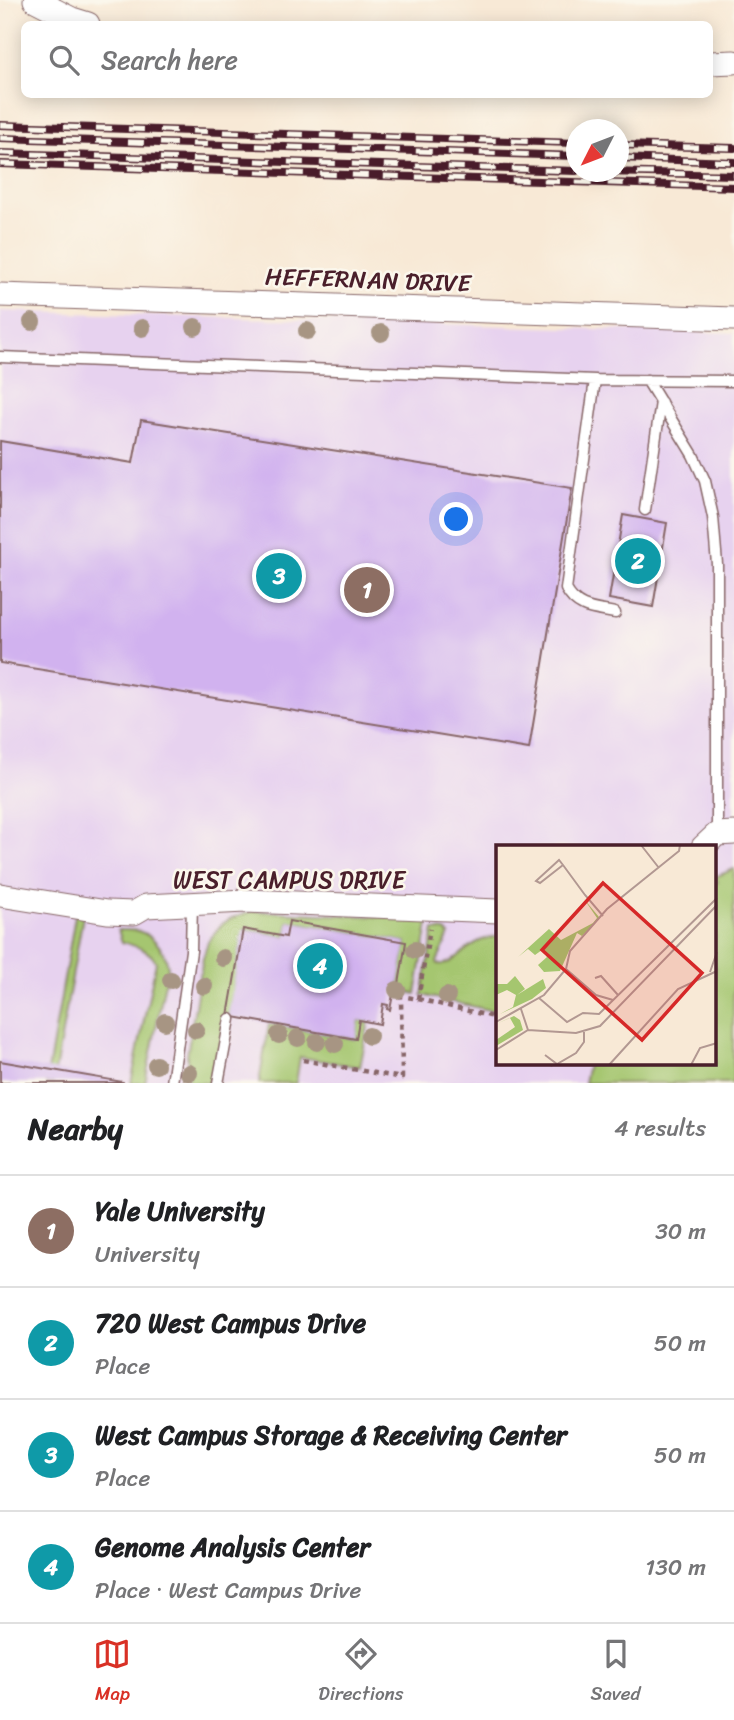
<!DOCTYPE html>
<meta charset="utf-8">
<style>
:root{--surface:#fff;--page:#f2f2f2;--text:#202124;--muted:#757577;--line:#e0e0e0;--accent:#d93025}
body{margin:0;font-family:Sriracha,sans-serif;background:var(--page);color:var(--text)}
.compass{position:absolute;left:566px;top:119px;width:63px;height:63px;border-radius:50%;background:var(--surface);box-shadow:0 4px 18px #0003;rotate:228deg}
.you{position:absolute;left:457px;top:520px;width:24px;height:24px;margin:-18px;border:5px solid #fff;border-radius:50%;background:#1a73e8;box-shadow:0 0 0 10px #1a73e833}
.badge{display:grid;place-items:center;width:46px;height:46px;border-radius:50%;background:var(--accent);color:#fff;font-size:23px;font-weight:700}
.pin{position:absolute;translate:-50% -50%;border:4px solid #fff;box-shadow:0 2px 7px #0006}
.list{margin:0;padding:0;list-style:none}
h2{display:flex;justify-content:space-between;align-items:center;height:91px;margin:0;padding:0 28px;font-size:30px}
h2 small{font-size:23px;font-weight:400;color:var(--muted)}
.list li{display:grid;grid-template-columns:46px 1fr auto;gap:21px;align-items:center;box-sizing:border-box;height:112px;padding:0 28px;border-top:2px solid var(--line)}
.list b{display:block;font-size:26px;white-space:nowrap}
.list p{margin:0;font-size:23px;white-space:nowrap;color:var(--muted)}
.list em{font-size:23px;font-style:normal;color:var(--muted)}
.icon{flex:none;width:38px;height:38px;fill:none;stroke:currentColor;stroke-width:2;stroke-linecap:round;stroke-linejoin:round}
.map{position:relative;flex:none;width:734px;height:1083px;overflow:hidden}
.search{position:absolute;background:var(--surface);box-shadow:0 4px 18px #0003;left:21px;right:21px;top:21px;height:77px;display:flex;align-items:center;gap:18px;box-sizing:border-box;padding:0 24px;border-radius:10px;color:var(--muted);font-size:26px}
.sheet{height:539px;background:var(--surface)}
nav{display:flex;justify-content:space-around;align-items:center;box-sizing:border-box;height:98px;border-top:2px solid var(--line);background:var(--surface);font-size:19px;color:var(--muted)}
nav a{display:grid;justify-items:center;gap:4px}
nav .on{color:var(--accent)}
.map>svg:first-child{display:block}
.built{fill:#e7d2ef;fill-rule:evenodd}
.green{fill:#a5c66f;stroke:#78724d;stroke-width:2}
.building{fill:#d1b2ef}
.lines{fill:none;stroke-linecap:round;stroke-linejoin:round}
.service-casing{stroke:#876667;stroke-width:13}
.minor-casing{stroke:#876667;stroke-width:25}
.path{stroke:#876667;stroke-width:4.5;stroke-dasharray:5 5;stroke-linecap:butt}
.service{stroke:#fff;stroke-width:10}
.minor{stroke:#fff;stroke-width:23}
.rail-casing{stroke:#4a1f2b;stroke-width:8}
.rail{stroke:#fbf7ec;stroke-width:5;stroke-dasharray:16;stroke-linecap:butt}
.tree{fill:#a79583}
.labels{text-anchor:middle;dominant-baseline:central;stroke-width:5;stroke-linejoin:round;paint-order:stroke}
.street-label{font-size:24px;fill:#4a1f2b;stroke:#fbf7ec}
.inset-road{fill:none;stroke:#b29892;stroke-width:2}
.view{fill:#d62828;fill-opacity:0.15;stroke:#d62828;stroke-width:3.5}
.inset-edge{fill:none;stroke:#4a1f2b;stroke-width:3.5}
</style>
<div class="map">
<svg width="734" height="1083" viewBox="0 0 734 1083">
<rect width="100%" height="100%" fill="#fbf7ec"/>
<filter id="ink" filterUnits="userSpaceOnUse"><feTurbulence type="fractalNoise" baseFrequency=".0143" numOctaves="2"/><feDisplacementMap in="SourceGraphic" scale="14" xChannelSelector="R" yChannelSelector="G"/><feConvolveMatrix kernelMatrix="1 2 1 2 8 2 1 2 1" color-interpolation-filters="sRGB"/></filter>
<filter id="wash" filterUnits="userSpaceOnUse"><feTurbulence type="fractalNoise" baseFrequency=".00686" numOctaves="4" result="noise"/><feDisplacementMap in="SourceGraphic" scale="28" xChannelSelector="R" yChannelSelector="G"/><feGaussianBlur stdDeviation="1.57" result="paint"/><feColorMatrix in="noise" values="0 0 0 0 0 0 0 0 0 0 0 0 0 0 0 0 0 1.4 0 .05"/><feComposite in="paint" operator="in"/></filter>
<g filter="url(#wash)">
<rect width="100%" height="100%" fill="#f8e9d6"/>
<path class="built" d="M0,311L734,333V1083H0ZM498,847H715V1064H498Z"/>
<path class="green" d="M734,869L733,1083H584L588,1064H715V884L718,882L715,877Z
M79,893L83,916L53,1083H46Z
M253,911L429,919L416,994L398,990L406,942L289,921L286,937L244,929L217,1083H188L187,1055L203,958L208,942L222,924L232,918Z
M118,930C125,930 135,929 141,932C155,937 166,952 168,967L145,1083H131L156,962C149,949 135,946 122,942Z
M434,930L446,931L449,935L437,962L438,964C451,967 463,950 476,943C482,939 490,938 498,936V1012L422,995Z
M359,1020L369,1022L360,1067L300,1057L296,1083H259L269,1024L355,1039Z"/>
<g id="blocks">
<path class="building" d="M141,420L572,488L529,749L0,663V441L133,463Z
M623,515L667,523L653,607L609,599Z
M289,921L406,942L398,990L394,989L390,1010L387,1009L388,1005L383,1004L380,1024L359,1020L356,1039L228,1016L243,929L286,937Z
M0,1061L123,1082V1083H0Z"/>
</g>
</g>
<g filter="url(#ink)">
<use href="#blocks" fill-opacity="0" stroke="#876667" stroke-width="2"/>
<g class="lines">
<defs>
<path id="service" d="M0,357L595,380L734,381
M595,380L566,589C577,610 595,609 615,613
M647,380L693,455L705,481L713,517L717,564V834
M645,510L661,402
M172,1083L191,951L192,903
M218,1083L230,1019"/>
<path id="minor" d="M35,0L72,19L88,24
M710,63L734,62
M0,295L734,319
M703,847L717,834L734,833
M0,895L107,912L134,913L146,906L245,901L498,911"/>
</defs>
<use href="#service" class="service-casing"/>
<use href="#minor" class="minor-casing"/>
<path class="path" d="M392,995L401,996
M418,999L498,1018
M303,1060L402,1078L401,996L418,999L430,929
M551,1065L552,1064"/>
<use href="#service" class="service"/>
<use href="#minor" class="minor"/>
<defs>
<path id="rail" d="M0,125L576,143
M0,138L576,156
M618,145L734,148
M0,153L576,171
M618,158L734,162
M0,164L734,187
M605,172L734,175"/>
</defs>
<use href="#rail" class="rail-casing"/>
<use href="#rail" class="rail"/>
</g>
<g class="tree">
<circle cx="32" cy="322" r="9"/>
<circle cx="195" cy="327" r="9"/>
<circle cx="142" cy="328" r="9"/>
<circle cx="307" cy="331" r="9"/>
<circle cx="381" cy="333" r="9"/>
<circle cx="415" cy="950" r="9"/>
<circle cx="223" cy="958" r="9"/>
<circle cx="171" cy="980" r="9"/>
<circle cx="204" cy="986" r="9"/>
<circle cx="397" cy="990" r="9"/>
<circle cx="447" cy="996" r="9"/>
<circle cx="165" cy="1022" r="9"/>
<circle cx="196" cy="1030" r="9"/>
<circle cx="279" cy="1035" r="9"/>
<circle cx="369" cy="1036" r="9"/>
<circle cx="298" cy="1038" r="9"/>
<circle cx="317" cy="1042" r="9"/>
<circle cx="335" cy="1044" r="9"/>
<circle cx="156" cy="1065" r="9"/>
<circle cx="189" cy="1073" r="9"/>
</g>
</g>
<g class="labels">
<g class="street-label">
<text transform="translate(368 280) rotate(2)">HEFFERNAN DRIVE</text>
<text x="289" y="880">WEST CAMPUS DRIVE</text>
</g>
</g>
<g transform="translate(496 845)">
<rect width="220" height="220" fill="#f8e9d6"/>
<path d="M88,54L103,72L102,75L86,91L81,88L64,126L48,127L42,120L51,112L46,105L39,110L32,104L22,112L53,84L65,95L97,78L101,73ZM19,131L29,144L21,150L47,134L50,143L36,154L4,169L17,162L20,150L11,145L0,150V139H11ZM18,171L24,175L27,185L0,201V195L19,182L14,173L0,179Z" fill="#a5c66f"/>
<path class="inset-road" d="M145,0L163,23M67,20L44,38L40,36L63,15L67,20L89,50L107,71M70,124L100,150L117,155M214,127L221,107M99,133L105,131L122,150M43,153L71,177L87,168L103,169L221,53M25,164L32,185M0,177L48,150L70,124L74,106L111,64L183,6L184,0M0,205L32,185L80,188L104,181L221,60M49,210L61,219L80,208L88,197V187M113,220L182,144L221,126M195,220L204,203L221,198"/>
<path class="view" d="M107,38L206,128L146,195L46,105Z"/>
<rect width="220" height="220" class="inset-edge"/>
</g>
</svg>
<svg class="compass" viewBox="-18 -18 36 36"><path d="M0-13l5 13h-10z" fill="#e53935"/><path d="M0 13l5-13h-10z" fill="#757577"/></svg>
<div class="you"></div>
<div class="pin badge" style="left:367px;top:590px;background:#8d6e63">1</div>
<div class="pin badge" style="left:638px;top:561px;background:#0f9aa8">2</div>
<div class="pin badge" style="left:279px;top:576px;background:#0f9aa8">3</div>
<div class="pin badge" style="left:320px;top:966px;background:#0f9aa8">4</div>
<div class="search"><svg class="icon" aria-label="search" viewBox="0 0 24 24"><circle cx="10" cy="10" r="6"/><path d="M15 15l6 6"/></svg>Search here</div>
</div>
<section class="sheet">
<h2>Nearby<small>4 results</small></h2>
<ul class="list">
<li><span class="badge" style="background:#8d6e63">1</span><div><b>Yale University</b><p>University</p></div><em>30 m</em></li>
<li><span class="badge" style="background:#0f9aa8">2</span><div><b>720 West Campus Drive</b><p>Place</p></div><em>50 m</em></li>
<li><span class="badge" style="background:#0f9aa8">3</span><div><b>West Campus Storage &amp; Receiving Center</b><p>Place</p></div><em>50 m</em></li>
<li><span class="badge" style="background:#0f9aa8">4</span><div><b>Genome Analysis Center</b><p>Place · West Campus Drive</p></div><em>130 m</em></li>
</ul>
</section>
<nav>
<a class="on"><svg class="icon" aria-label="map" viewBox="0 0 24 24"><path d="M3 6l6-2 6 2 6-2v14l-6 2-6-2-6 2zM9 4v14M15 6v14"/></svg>Map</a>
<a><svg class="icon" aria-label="directions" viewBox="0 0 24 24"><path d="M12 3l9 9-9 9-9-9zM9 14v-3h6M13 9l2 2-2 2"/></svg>Directions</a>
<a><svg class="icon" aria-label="saved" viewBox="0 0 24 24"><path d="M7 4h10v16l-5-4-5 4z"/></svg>Saved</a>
</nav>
